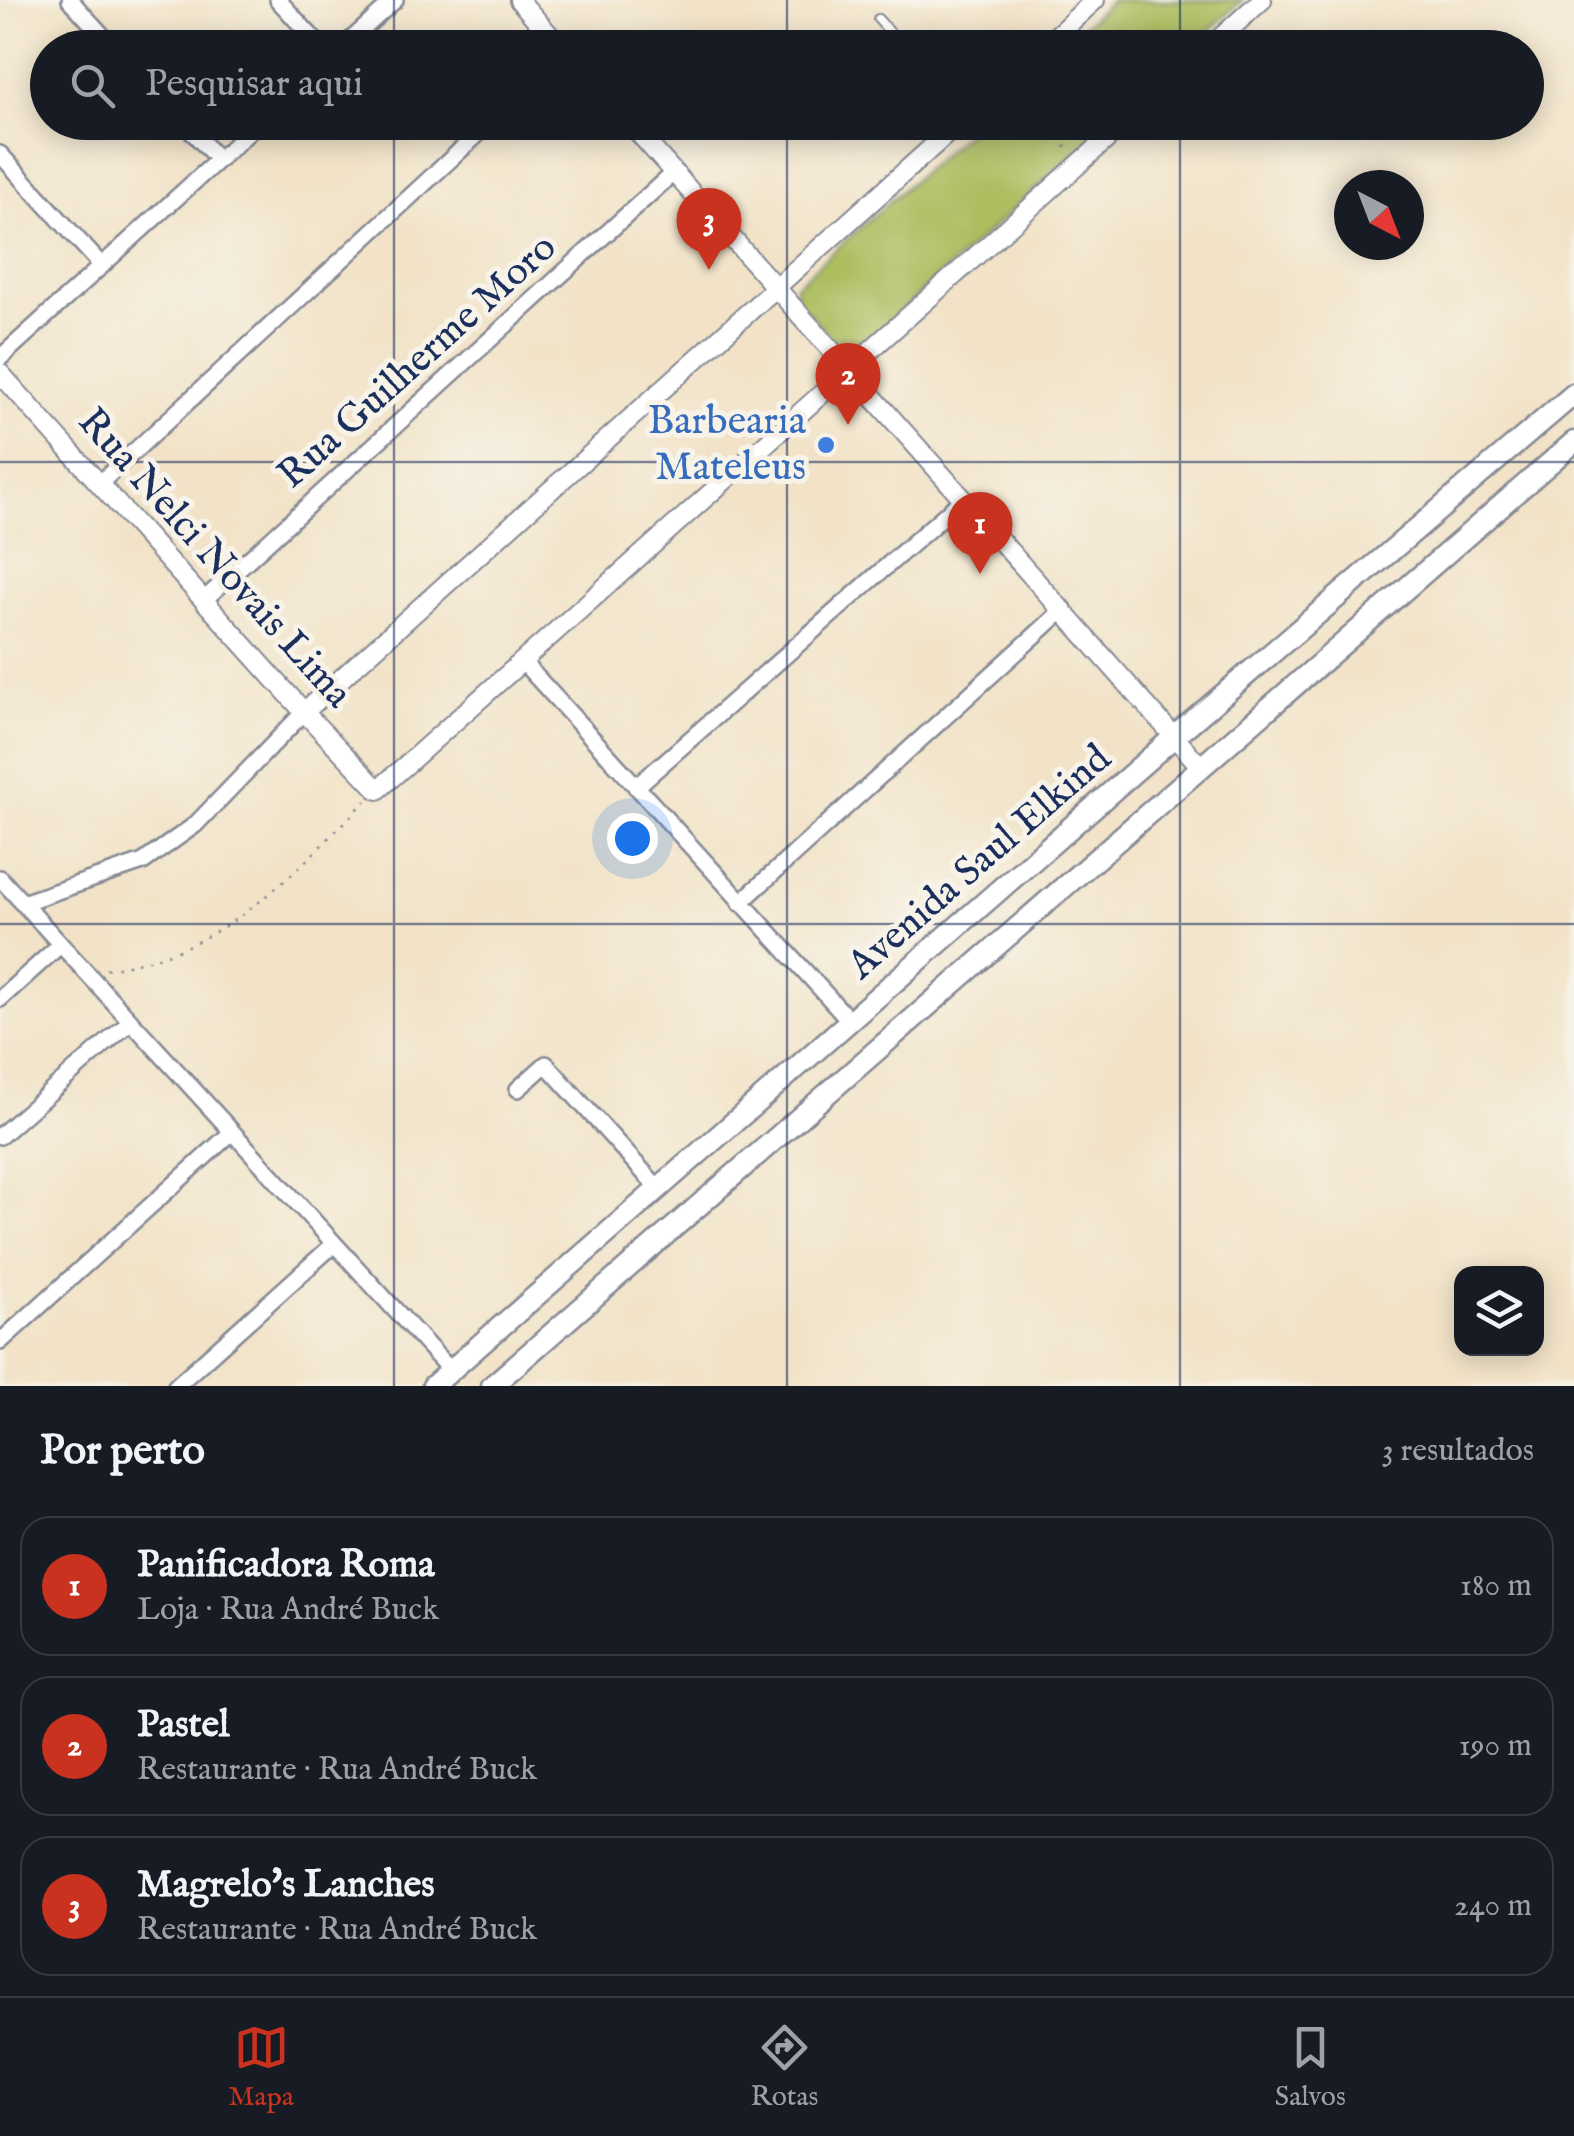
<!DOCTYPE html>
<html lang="pt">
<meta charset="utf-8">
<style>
:root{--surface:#171b24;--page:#242831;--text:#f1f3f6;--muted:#9ea1a6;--line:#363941;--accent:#c8321e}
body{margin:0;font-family:"IM FELL English",serif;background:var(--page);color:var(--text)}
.controls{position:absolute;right:30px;bottom:30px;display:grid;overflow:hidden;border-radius:20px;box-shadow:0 5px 25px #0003}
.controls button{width:90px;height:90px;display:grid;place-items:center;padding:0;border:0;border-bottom:2px solid var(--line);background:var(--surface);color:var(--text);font:50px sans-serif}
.compass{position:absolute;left:1334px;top:170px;width:90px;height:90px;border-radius:50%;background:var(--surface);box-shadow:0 5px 25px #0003;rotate:138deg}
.you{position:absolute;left:632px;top:838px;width:35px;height:35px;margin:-25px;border:8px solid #fff;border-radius:50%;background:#1a73e8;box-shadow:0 0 0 15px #1a73e833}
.badge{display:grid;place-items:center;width:65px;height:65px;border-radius:50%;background:var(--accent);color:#fff;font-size:32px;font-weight:700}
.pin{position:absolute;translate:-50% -82px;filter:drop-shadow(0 2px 5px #0008)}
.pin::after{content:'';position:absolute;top:52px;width:35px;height:30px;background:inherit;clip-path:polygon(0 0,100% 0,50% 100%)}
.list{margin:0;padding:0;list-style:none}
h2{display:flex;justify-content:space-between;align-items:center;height:130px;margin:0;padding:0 40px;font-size:42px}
h2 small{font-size:32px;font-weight:400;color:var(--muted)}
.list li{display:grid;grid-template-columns:65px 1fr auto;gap:30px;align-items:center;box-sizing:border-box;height:140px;margin:0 20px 20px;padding:0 20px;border:2px solid var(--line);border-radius:30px}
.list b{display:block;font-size:38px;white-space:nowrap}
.list p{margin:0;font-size:32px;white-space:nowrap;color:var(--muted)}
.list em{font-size:32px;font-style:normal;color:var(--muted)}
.icon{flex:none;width:55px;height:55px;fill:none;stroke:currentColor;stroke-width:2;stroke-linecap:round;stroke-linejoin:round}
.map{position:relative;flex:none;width:1574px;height:1386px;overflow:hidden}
.search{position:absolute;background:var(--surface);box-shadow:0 5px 25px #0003;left:30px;right:30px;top:30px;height:110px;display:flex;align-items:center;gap:25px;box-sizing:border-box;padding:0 35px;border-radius:55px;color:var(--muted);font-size:38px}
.sheet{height:610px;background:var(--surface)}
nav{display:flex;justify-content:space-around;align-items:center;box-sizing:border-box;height:140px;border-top:2px solid var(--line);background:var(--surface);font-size:28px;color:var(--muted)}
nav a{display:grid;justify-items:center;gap:5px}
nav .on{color:var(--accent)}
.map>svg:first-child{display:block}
.green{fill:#adbd5f;stroke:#64765e;stroke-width:2.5}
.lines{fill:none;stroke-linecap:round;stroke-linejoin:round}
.service-casing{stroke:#868993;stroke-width:12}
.minor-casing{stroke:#868993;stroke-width:20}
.tertiary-casing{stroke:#868993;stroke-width:22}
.secondary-casing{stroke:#868993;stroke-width:25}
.path{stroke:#868993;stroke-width:2.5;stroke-dasharray:2.5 8;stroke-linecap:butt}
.service{stroke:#fff;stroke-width:8}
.minor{stroke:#fff;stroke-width:15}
.tertiary{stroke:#fff;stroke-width:18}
.secondary{stroke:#fff;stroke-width:20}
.grid{fill:none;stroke:#1b2f5e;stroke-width:2.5;stroke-opacity:0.55}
.shop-dot{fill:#3f7fe0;stroke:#f7f3e8;stroke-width:4}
.labels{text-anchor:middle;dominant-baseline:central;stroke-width:10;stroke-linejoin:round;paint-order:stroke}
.street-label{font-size:40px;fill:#1b2f5e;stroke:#f7f3e8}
.shop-label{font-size:40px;fill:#366cbe;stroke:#f7f3e8;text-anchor:end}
</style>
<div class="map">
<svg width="1574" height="1386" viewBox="0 0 1574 1386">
<rect width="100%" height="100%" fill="#f7f3e8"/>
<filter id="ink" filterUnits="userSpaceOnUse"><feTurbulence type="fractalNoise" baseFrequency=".01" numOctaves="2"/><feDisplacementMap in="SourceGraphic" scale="20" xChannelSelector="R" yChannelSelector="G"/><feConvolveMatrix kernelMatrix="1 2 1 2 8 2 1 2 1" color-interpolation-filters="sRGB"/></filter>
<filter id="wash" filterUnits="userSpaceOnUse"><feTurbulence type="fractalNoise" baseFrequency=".0048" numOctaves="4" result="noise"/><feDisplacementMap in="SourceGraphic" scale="40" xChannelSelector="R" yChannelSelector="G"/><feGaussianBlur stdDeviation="2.25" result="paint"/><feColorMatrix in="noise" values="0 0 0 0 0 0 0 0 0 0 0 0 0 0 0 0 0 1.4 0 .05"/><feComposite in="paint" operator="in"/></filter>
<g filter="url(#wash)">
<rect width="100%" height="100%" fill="#f2e3c8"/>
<path class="green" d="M1112,0H1243L1191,47H1060Z
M977,123H1109L860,348L851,356L844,353L795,297L796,285Z"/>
</g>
<g filter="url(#ink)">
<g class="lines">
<defs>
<path id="service" d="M878,19L904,48"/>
<path id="minor" d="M70,0L114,48
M278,0L322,48
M342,48L395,0
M183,122L219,160
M0,154L102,266
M0,358L260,122
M100,483L491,122
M205,599L674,172
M522,661L851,1022
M636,787L964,498
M0,878L450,1370
M22,903L143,862L195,825L304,712
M740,903L1064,609
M0,999L60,945
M518,1089L546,1064L657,1187
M0,1136L130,1022
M0,1342L231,1133
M176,1386L333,1245"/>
<path id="tertiary" d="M519,0L561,48
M1043,48L1095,0
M1209,48L1262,0
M629,122L1201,767
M0,373L304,712L378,790L1126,122
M304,712L960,122"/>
<path id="secondary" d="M433,1386L1175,736L1574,394
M492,1386L1574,442"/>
</defs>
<use href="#service" class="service-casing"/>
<use href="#minor" class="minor-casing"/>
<use href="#tertiary" class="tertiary-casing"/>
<use href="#secondary" class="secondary-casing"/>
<path class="path" d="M1044,122L1069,151
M106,969C227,951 284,882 366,801"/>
<use href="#service" class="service"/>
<use href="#minor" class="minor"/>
<use href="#tertiary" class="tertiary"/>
<use href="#secondary" class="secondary"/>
</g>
</g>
<path class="grid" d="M394,0V48M787,0V48M1180,0V48M394,122V1386M787,122V1386M1180,122V1386M0,462H1574M0,924H1574"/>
<circle class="shop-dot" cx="826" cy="445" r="10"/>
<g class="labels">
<g class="street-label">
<text transform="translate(418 362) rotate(-42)">Rua Guilherme Moro</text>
<text transform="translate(214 559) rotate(48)">Rua Nelci Novais Lima</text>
<text transform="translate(980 863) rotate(-41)">Avenida Saul Elkind</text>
</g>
<g class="shop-label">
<text x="806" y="422">Barbearia<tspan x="806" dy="46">Mateleus</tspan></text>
</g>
</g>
</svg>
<div class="controls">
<button><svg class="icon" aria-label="layers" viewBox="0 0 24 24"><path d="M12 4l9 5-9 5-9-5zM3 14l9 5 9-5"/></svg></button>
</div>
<svg class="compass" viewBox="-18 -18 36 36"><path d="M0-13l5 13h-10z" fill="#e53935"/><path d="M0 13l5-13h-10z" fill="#9ea1a6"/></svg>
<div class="you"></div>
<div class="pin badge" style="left:980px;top:574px">1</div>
<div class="pin badge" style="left:848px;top:425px">2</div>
<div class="pin badge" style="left:709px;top:270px">3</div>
<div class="search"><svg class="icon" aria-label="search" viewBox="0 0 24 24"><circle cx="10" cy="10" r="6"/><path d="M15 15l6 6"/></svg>Pesquisar aqui</div>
</div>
<section class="sheet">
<h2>Por perto<small>3 resultados</small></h2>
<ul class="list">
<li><span class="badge">1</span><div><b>Panificadora Roma</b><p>Loja · Rua André Buck</p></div><em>180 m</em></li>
<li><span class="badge">2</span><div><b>Pastel</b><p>Restaurante · Rua André Buck</p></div><em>190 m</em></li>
<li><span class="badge">3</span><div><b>Magrelo's Lanches</b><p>Restaurante · Rua André Buck</p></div><em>240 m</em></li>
</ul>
</section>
<nav>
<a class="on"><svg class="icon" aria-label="map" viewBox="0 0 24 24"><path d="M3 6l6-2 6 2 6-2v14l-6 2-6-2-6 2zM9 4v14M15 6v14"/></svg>Mapa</a>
<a><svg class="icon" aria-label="directions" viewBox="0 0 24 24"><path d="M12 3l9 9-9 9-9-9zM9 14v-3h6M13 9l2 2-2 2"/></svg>Rotas</a>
<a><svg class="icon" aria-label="saved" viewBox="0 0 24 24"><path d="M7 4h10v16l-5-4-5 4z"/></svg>Salvos</a>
</nav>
